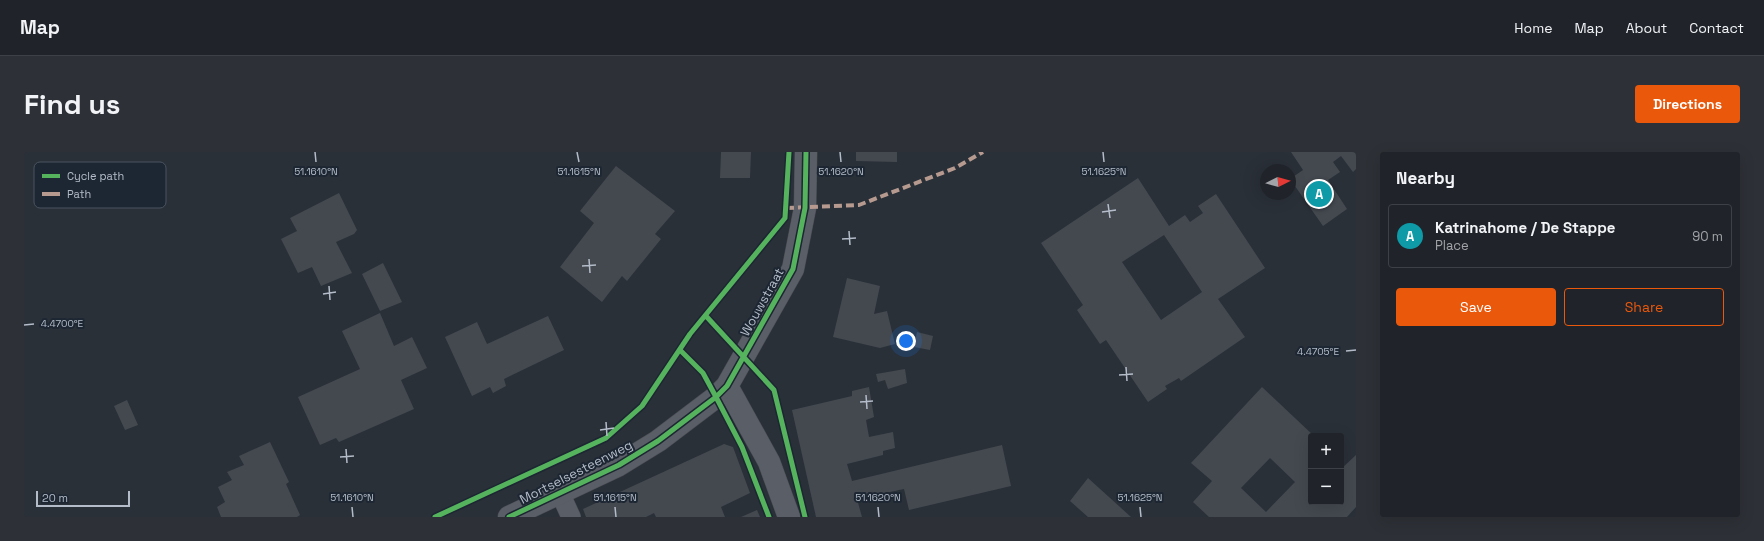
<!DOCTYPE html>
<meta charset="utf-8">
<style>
:root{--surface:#20242a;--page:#2d3036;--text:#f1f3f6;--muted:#a2a4a8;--line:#3d4147;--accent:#ea580c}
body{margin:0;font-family:"Space Grotesk",sans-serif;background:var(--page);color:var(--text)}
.controls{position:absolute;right:12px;bottom:12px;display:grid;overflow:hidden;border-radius:4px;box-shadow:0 4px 16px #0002}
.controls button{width:36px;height:36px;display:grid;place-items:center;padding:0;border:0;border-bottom:1px solid var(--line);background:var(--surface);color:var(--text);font:20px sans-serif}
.compass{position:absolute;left:1236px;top:12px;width:36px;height:36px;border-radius:50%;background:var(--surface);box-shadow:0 4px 16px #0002;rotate:84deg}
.scale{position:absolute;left:12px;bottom:10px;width:94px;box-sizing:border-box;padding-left:4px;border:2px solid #b4bcc9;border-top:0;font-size:11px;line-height:14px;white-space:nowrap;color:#b4bcc9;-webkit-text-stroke:3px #1d2633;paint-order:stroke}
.you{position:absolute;left:882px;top:189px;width:14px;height:14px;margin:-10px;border:3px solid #fff;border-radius:50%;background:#1a73e8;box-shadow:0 0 0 6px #1a73e833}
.badge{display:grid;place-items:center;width:26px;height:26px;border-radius:50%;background:var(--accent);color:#fff;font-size:13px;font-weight:700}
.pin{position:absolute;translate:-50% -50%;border:2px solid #fff;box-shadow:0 1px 4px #0006}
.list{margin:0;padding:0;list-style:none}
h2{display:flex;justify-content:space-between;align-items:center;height:52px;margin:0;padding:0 16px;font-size:17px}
h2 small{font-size:13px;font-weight:400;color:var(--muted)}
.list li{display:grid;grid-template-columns:26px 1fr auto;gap:12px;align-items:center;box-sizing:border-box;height:64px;margin:0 8px 8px;padding:0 8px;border:1px solid var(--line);border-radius:4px}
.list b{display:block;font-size:15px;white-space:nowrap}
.list p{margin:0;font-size:13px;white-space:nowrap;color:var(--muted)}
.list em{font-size:13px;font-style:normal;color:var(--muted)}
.actions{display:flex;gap:8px;padding:12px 16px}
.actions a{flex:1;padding:9px 0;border:1px solid var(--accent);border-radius:4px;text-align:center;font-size:14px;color:var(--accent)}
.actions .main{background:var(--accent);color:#fff}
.map{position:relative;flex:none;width:1332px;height:365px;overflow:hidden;border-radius:4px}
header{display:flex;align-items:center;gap:24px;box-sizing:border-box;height:56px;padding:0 20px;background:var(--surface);border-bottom:1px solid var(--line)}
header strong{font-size:19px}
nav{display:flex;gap:22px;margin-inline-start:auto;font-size:14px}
.intro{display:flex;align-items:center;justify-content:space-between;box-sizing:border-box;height:96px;padding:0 24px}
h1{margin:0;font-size:28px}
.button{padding:10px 18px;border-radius:4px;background:var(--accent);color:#fff;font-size:14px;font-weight:700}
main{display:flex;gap:24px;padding:0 24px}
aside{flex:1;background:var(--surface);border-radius:4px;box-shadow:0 4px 16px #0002}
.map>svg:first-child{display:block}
.building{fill:#444950;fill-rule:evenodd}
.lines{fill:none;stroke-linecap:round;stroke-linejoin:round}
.service-casing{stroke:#484c53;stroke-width:20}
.minor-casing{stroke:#484c53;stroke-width:23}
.service{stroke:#5a5e66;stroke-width:19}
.minor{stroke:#5a5e66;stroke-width:22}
.quiet{stroke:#b69a8f;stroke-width:4;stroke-dasharray:8 4;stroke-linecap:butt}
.cycleway-casing{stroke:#1d2633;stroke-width:8}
.cycleway{stroke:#56b35d;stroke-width:5}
.ticks{fill:none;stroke:#b4bcc9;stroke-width:1.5}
.labels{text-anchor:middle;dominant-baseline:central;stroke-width:4;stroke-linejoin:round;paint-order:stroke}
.street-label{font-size:13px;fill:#b4bcc9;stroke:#1d2633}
.key{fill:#1d2633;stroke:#4a5360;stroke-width:1}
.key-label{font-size:11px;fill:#b4bcc9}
.ticks-label{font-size:10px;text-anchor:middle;fill:#b4bcc9;stroke:#1d2633;stroke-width:4;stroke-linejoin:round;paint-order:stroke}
</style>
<header>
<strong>Map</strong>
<nav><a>Home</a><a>Map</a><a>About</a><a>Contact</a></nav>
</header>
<div class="intro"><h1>Find us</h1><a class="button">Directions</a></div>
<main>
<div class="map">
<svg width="1332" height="365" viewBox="0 0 1332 365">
<rect width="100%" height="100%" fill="#2a3038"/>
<path class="building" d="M697,0H727L726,26H696Z
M832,0H873V10L832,9Z
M1267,0H1332V17L1329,20L1317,4L1309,10L1316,20L1304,28L1323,57L1299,74L1266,27L1279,18Z
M592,14L651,59L631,82L637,87L603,129L598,124L578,150L536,115L570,71L556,59Z
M1114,26L1145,74L1161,63L1166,70L1179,61L1174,54L1192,42L1241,116L1194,147L1221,185L1157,229L1155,226L1141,234L1143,237L1124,250L1082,188L1076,192L1053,158L1059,153L1017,91ZM1140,83L1178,140L1137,168L1098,110Z
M315,41L333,78L330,82L312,90L328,121L297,134L288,115L274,121L257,87L273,79L266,66Z
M359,111L378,150L356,159L338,122Z
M823,126L856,134L850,162L863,159L871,192L856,196L809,185Z
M356,161L370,194L388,185L403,216L377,228L390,257L315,290L312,286L296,293L274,245L336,217L318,179Z
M524,164L540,198L480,227L482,234L469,241L466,235L448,244L421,185L453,170L463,192Z
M893,180L909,184L906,198L890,195Z
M881,217L883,231L864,237L861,228L854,230L852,222Z
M845,235L850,265L842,268L845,285L869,280L871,296L859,299V303L823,312L828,329L978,293L987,334L885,358L880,337L833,347L838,365H792L768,258L828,244V239Z
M1238,235L1290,284H1287V350H1317V317L1332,303V355L1323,365H1185L1169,350L1188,329L1167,311ZM1246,306L1271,330L1242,360L1217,336Z
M103,248L114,273L101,278L90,254Z
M246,290L265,330L262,332L276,363L273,365H197L193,355L201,350L194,335L208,328L203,320L220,313L215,304Z
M700,292L709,295L726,341L697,355L701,365H632L630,361L622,365H562L559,357Z
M1064,326L1107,365H1064L1046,349Z
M733,358L736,365H717Z"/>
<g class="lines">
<defs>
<path id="service" d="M536,341L547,365"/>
<path id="minor" d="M703,234L745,310L765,365
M485,365L595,313L634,289L692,245L703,234L769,117L781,56L782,0"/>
</defs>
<use href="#service" class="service-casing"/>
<use href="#minor" class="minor-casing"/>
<use href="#service" class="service"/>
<use href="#minor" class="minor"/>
<path class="quiet" d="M762,56L835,53L931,16L959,0"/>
<defs>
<path id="cycleway" d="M682,164L750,238L781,365
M656,198L679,221L692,245L718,295L745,365
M411,365L582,286L618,254L666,182L761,66L765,0
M485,365L595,313L634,289L692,245L703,234L769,117L781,56L782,0"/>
</defs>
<use href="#cycleway" class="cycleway-casing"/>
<use href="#cycleway" class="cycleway"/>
</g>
<path class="ticks" d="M291,0L292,10M553,0L555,10M816,0L817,10M1079,0L1080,10M1084,52L1086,66M1078,60L1092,58M825,79L826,93M818,87L832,86M565,107L566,121M558,114L572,113M305,134L306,148M299,142L312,140M0,173L10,172M1322,199L1332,198M1102,215L1103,229M1095,223L1109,222M842,243L843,257M836,250L849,249M582,270L583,284M576,278L590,276M322,297L323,311M316,305L330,304M328,355L329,365M591,355L592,365M854,355L855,365M1116,355L1117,365"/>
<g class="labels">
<g class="street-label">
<text transform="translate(738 150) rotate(-61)">Wouwstraat</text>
<text transform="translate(552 320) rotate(-27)">Mortselsesteenweg</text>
</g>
</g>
<rect x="10" y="10" width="132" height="46" rx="6" class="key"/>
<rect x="18" y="22" width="18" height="4" fill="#56b35d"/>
<rect x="18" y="40" width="18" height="4" fill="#b69a8f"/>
<g class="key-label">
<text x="43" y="28">Cycle path</text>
<text x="43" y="46">Path</text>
</g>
<g class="ticks-label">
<text x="292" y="23">51.1610°N</text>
<text x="555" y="23">51.1615°N</text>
<text x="817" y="23">51.1620°N</text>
<text x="1080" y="23">51.1625°N</text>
<text x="38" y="175">4.4700°E</text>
<text x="1294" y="203">4.4705°E</text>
<text x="328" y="349">51.1610°N</text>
<text x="591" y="349">51.1615°N</text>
<text x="854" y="349">51.1620°N</text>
<text x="1116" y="349">51.1625°N</text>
</g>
</svg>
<div class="controls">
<button>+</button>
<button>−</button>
</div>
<svg class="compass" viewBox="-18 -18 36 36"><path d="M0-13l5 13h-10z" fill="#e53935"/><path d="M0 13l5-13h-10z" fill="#a2a4a8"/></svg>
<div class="scale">20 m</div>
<div class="you"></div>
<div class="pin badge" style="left:1295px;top:42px;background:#0f9aa8">A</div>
</div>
<aside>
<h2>Nearby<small></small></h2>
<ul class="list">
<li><span class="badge" style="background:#0f9aa8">A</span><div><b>Katrinahome / De Stappe</b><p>Place</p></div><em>90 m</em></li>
</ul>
<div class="actions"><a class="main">Save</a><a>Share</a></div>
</aside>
</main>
